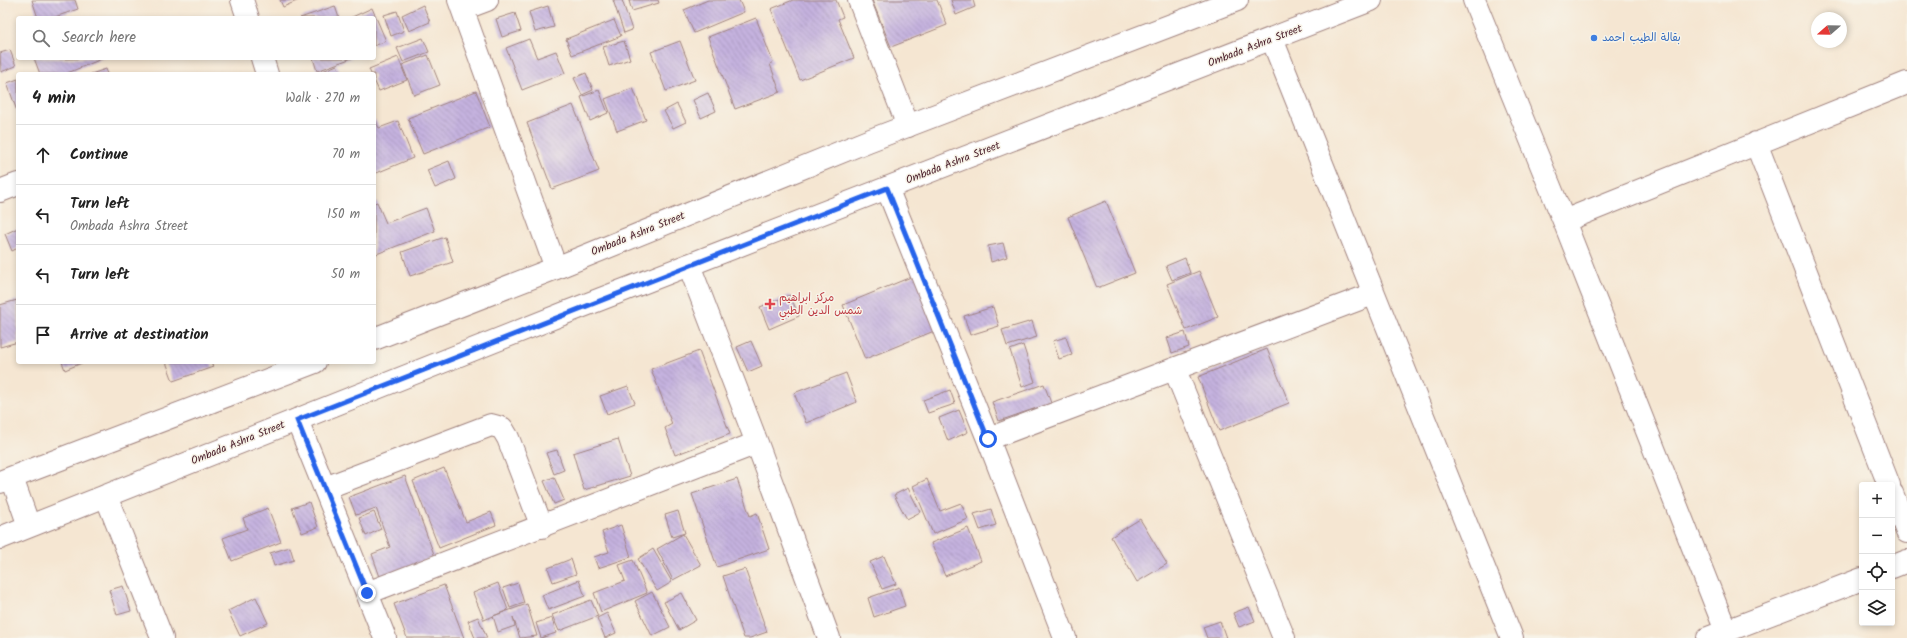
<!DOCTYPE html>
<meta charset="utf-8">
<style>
:root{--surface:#fff;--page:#f6f6f6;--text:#222;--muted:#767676;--line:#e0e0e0}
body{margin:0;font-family:Kalam,"Playpen Sans Arabic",sans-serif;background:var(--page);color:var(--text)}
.controls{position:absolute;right:12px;bottom:12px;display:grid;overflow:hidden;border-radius:4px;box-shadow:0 2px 6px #0003}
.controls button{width:36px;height:36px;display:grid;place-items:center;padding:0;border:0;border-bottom:1px solid var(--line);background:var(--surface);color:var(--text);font:20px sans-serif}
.compass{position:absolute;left:1811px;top:12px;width:36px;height:36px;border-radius:50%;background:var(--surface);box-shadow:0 2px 6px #0003;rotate:250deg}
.stop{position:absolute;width:12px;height:12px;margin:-9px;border:3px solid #2563eb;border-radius:50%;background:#fff}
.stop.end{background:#2563eb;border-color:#fff;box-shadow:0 1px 4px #0008}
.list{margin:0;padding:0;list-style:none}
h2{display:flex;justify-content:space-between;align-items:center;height:52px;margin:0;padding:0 16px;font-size:17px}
h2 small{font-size:13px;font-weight:400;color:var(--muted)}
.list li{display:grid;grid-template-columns:26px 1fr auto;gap:12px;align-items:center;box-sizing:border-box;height:60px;padding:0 16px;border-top:1px solid var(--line)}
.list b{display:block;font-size:15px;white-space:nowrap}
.list p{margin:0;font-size:13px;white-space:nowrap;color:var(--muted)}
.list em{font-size:13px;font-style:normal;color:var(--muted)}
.icon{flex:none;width:22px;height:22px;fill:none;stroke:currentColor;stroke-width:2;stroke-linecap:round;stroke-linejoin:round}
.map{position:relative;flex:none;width:1907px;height:638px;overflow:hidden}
.search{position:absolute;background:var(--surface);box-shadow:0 2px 6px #0003;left:16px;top:16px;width:360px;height:44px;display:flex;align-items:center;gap:10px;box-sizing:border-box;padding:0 14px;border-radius:4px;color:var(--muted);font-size:15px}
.panel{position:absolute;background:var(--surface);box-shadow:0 2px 6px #0003;left:16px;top:72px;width:360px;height:292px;border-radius:4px}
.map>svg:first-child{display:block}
.building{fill:url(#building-back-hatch)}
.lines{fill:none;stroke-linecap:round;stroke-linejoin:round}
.street-casing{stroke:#a0827e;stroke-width:24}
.secondary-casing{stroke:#a0827e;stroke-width:24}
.street{stroke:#fff;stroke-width:22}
.secondary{stroke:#fff;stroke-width:22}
.route{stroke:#2563eb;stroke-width:5}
.shop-dot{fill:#3f7fe0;stroke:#f7f3e8;stroke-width:1.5}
.health-dot{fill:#e0444e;stroke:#f7f3e8;stroke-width:1.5}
.labels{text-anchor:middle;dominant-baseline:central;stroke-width:3;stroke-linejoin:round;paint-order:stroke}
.shop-label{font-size:11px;fill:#366cbe;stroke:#f7f3e8;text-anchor:start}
.street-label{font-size:11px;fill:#4a1f2b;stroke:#f7f3e8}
.health-label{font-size:11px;fill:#be3a42;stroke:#f7f3e8;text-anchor:start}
</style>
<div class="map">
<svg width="1907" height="638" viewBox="0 0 1907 638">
<defs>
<pattern id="building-back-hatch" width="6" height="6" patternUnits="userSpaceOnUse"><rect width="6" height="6" fill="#c5b2df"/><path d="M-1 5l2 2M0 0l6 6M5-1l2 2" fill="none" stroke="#a290b5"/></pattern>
</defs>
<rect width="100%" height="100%" fill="#f7f3e8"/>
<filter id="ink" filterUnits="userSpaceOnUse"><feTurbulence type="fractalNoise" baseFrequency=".025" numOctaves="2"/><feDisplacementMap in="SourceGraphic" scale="8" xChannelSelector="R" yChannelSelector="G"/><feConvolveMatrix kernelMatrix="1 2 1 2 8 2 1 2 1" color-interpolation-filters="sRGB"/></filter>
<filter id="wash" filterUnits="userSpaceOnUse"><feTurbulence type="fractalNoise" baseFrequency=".012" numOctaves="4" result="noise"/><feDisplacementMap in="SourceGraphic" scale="16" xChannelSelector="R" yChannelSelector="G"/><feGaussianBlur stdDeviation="0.9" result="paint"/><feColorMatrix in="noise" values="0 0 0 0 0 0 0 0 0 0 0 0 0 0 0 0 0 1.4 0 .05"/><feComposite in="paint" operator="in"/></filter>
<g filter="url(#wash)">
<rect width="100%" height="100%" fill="#f5e6d2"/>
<g id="blocks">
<path class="building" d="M32,0H75L78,9L52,18H38Z
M280,0H299L283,7Z
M613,0H622L632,30L624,33Z
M633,0H658L659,3L632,11L629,1Z
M708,0H739L744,12L694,33L684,10Z
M793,0H836L843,17L838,19L854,58L800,80L771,9Z
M872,0H937L947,25L891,47Z
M951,0H973L975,7L956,15Z
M423,5L430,22L409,31L402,15Z
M335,6L339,18H300Z
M548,6L554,27L535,32L529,12Z
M372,8L386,41L374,46V18H350Z
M397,11L404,31L391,36L384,15Z
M515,13L521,31L502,37L496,19Z
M756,18L773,62L770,64L780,92L735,109L708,37Z
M614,20L621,36L572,55L566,39Z
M423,38L429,52L403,62L397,48Z
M529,39L537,58L556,51L565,73L522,90L506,48Z
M624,41L630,59L609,66L603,47Z
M680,41L695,80L666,91L651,52Z
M10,50L16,66L1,72L0,53Z
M428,55L440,85L414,95L402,65Z
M398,57L407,80L379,91L374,80V74H371L369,69Z
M34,58L59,59L104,58L65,74H40Z
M313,58H352L317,71Z
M337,65L341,74H318V73Z
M106,69L108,74H91Z
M586,73L593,90L582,95L574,78Z
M18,79V114L7,83Z
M633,88L646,120L617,131L605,99Z
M599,90L608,113L590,121L581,97Z
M476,91L490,127L423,154L408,118Z
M708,93L716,111L701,118L693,100Z
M677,104L686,122L673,128L664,111Z
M573,105L599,171L552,189L527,123Z
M374,120H375L379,128L398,121L413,158L374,174Z
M449,161L456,179L435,188L427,170Z
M1106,201L1135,273L1097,288L1068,217Z
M377,202L386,223L426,208L435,231L374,255V203Z
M18,228V248L12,251L5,234Z
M445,237L453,262L410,276L402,252Z
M1003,243L1007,257L991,262L988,246Z
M1185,258L1190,273L1172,280L1166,266Z
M1199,271L1218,317L1186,330L1167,284Z
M923,272L944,327L865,359L843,305Z
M790,295L799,316L769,329L760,307Z
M17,300L18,342L0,347V305Z
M993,307L999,326L970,335L964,316Z
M1032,321L1037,337L1007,346L1002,330Z
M1185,332L1189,347L1172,353L1167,338Z
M1066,337L1072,355L1059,359L1053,341Z
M751,341L762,366L748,372L737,347Z
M1023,345L1035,382L1022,387L1010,350Z
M1267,349L1289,403L1219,431L1198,377Z
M699,351L730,434L675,455L665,428L672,424L651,369Z
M62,362H84L65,370Z
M166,362H211L213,367L173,381Z
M846,373L857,402L806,423L794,393Z
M1044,384L1051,403L999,421L992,402Z
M628,386L635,403L607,414L600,396Z
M950,390L955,404L928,413L923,400Z
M959,410L968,432L948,441L939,418Z
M618,439L630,476L584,490L573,453Z
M557,450L564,470L554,474L546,453Z
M444,468L466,522L491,512L496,525L439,548L413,481Z
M405,476L435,557L380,577L372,554L390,547L376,508L356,515L349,497Z
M554,477L564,500L554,504L544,481Z
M737,479L750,516L757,513L769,549L717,567L692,494Z
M927,479L940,511L961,503L968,519L933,534L913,486Z
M908,488L920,512L907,519L894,495Z
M309,502L318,527L302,533L292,508Z
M268,508L281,542L232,561L223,538L247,529L243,518Z
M991,509L996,525L980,530L974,514Z
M678,511L685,533L672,537L665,515Z
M374,512L381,529L366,536L359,518Z
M1140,519L1167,564L1137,582L1111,537Z
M621,525L631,557L598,568L594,557L609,552L602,532Z
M968,528L981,561L945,576L931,543Z
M683,534L701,565L673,580L657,549Z
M290,547L294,560L274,566L270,553Z
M653,549L672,582L657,591L638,559Z
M884,556L896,584L882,589L870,562Z
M571,559L576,574L553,582L548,568Z
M633,560L647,593L601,612L594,593L625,581L619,565Z
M745,569L767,632L750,638H744L723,576Z
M579,580L585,596L548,610L542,595Z
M498,583L508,610L484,620L473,593Z
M518,583L524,603L510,608L503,588Z
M444,585L464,638H407L394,604Z
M123,586L131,611L117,615L109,590Z
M899,587L905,606L874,617L868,598Z
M652,592L670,627L652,636L635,601Z
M682,593L696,620L679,630L664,602Z
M256,597L268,623L240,636L228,611Z
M591,600L598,616L559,631L552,615Z
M527,604L537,636L520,638L513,617L515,626L498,632L493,616Z
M1249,607L1255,621L1239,627L1233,613Z
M607,613L616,633L605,638L597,618Z
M478,617L487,638H475L468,621Z
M552,618L556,633L541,638L536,623Z
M1220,621L1226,638H1207L1203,627Z"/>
</g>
</g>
<g filter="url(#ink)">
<use href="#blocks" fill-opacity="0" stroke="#a0827e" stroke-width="1"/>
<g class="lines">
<defs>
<path id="street" d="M242,0L248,18
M459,0L556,268
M859,0L908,126
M1474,0L1564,221L1726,631
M463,9L487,0
M1272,39L1512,638
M262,58L267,74
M1756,143L1889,485
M887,188L988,439L1065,638
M0,191L18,184
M1564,221L1907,83
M689,265L757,443L829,638
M1175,370L1284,638
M297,420L385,638
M988,439L1373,294
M325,488L491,425L502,428L508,438L542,527
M1892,493L1907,532
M106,496L162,638
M1892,567L1907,561
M367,593L757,443
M1708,638L1862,579"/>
<path id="secondary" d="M374,339L556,268L868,141L1237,0
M12,478L29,526
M0,482L315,362
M0,538L570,311L1371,0"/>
</defs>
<use href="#street" class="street-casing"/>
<use href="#secondary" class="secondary-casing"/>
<use href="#street" class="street"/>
<use href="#secondary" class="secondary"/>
</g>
</g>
<g class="lines" filter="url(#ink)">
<path class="route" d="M367,593L297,420L887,188L988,439"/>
</g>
<circle class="shop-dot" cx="1594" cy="38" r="4"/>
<path class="health-dot" d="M768 298h4v4h4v4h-4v4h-4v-4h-4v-4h4z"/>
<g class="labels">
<g class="shop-label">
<text x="1602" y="38">بقالة الطيب احمد</text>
</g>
<g class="street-label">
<text transform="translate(1255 46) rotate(-21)">Ombada Ashra Street</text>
<text transform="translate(953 163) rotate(-21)">Ombada Ashra Street</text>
<text transform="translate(638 234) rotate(-22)">Ombada Ashra Street</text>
<text transform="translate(238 443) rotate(-22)">Ombada Ashra Street</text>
</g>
<g class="health-label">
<text x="779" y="298">مركز ابراهيم<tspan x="779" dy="13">شمس الدين الطبي</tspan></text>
</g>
</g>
</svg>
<div class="controls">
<button>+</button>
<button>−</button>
<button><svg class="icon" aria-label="locate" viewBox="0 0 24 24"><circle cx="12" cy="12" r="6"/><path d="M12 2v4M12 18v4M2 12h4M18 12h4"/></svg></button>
<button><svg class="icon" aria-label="layers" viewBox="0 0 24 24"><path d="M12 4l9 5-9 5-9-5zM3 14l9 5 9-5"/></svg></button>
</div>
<svg class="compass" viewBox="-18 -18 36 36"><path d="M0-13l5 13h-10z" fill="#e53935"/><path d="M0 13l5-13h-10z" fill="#767676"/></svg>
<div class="stop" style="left:988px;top:439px"></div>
<div class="stop end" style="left:367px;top:593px"></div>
<div class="search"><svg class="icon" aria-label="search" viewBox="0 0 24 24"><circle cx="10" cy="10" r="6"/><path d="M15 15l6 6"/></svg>Search here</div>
<section class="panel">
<h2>4 min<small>Walk · 270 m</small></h2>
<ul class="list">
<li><svg class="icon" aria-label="ahead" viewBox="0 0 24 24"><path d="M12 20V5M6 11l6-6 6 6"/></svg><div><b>Continue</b></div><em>70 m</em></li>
<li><svg class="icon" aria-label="left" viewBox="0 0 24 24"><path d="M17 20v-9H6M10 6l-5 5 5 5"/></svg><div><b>Turn left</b><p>Ombada Ashra Street</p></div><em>150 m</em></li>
<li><svg class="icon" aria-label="left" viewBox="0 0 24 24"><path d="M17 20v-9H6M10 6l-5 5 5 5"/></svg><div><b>Turn left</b></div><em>50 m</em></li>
<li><svg class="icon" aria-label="arrive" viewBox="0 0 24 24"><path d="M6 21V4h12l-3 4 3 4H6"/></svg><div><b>Arrive at destination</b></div></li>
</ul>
</section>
</div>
